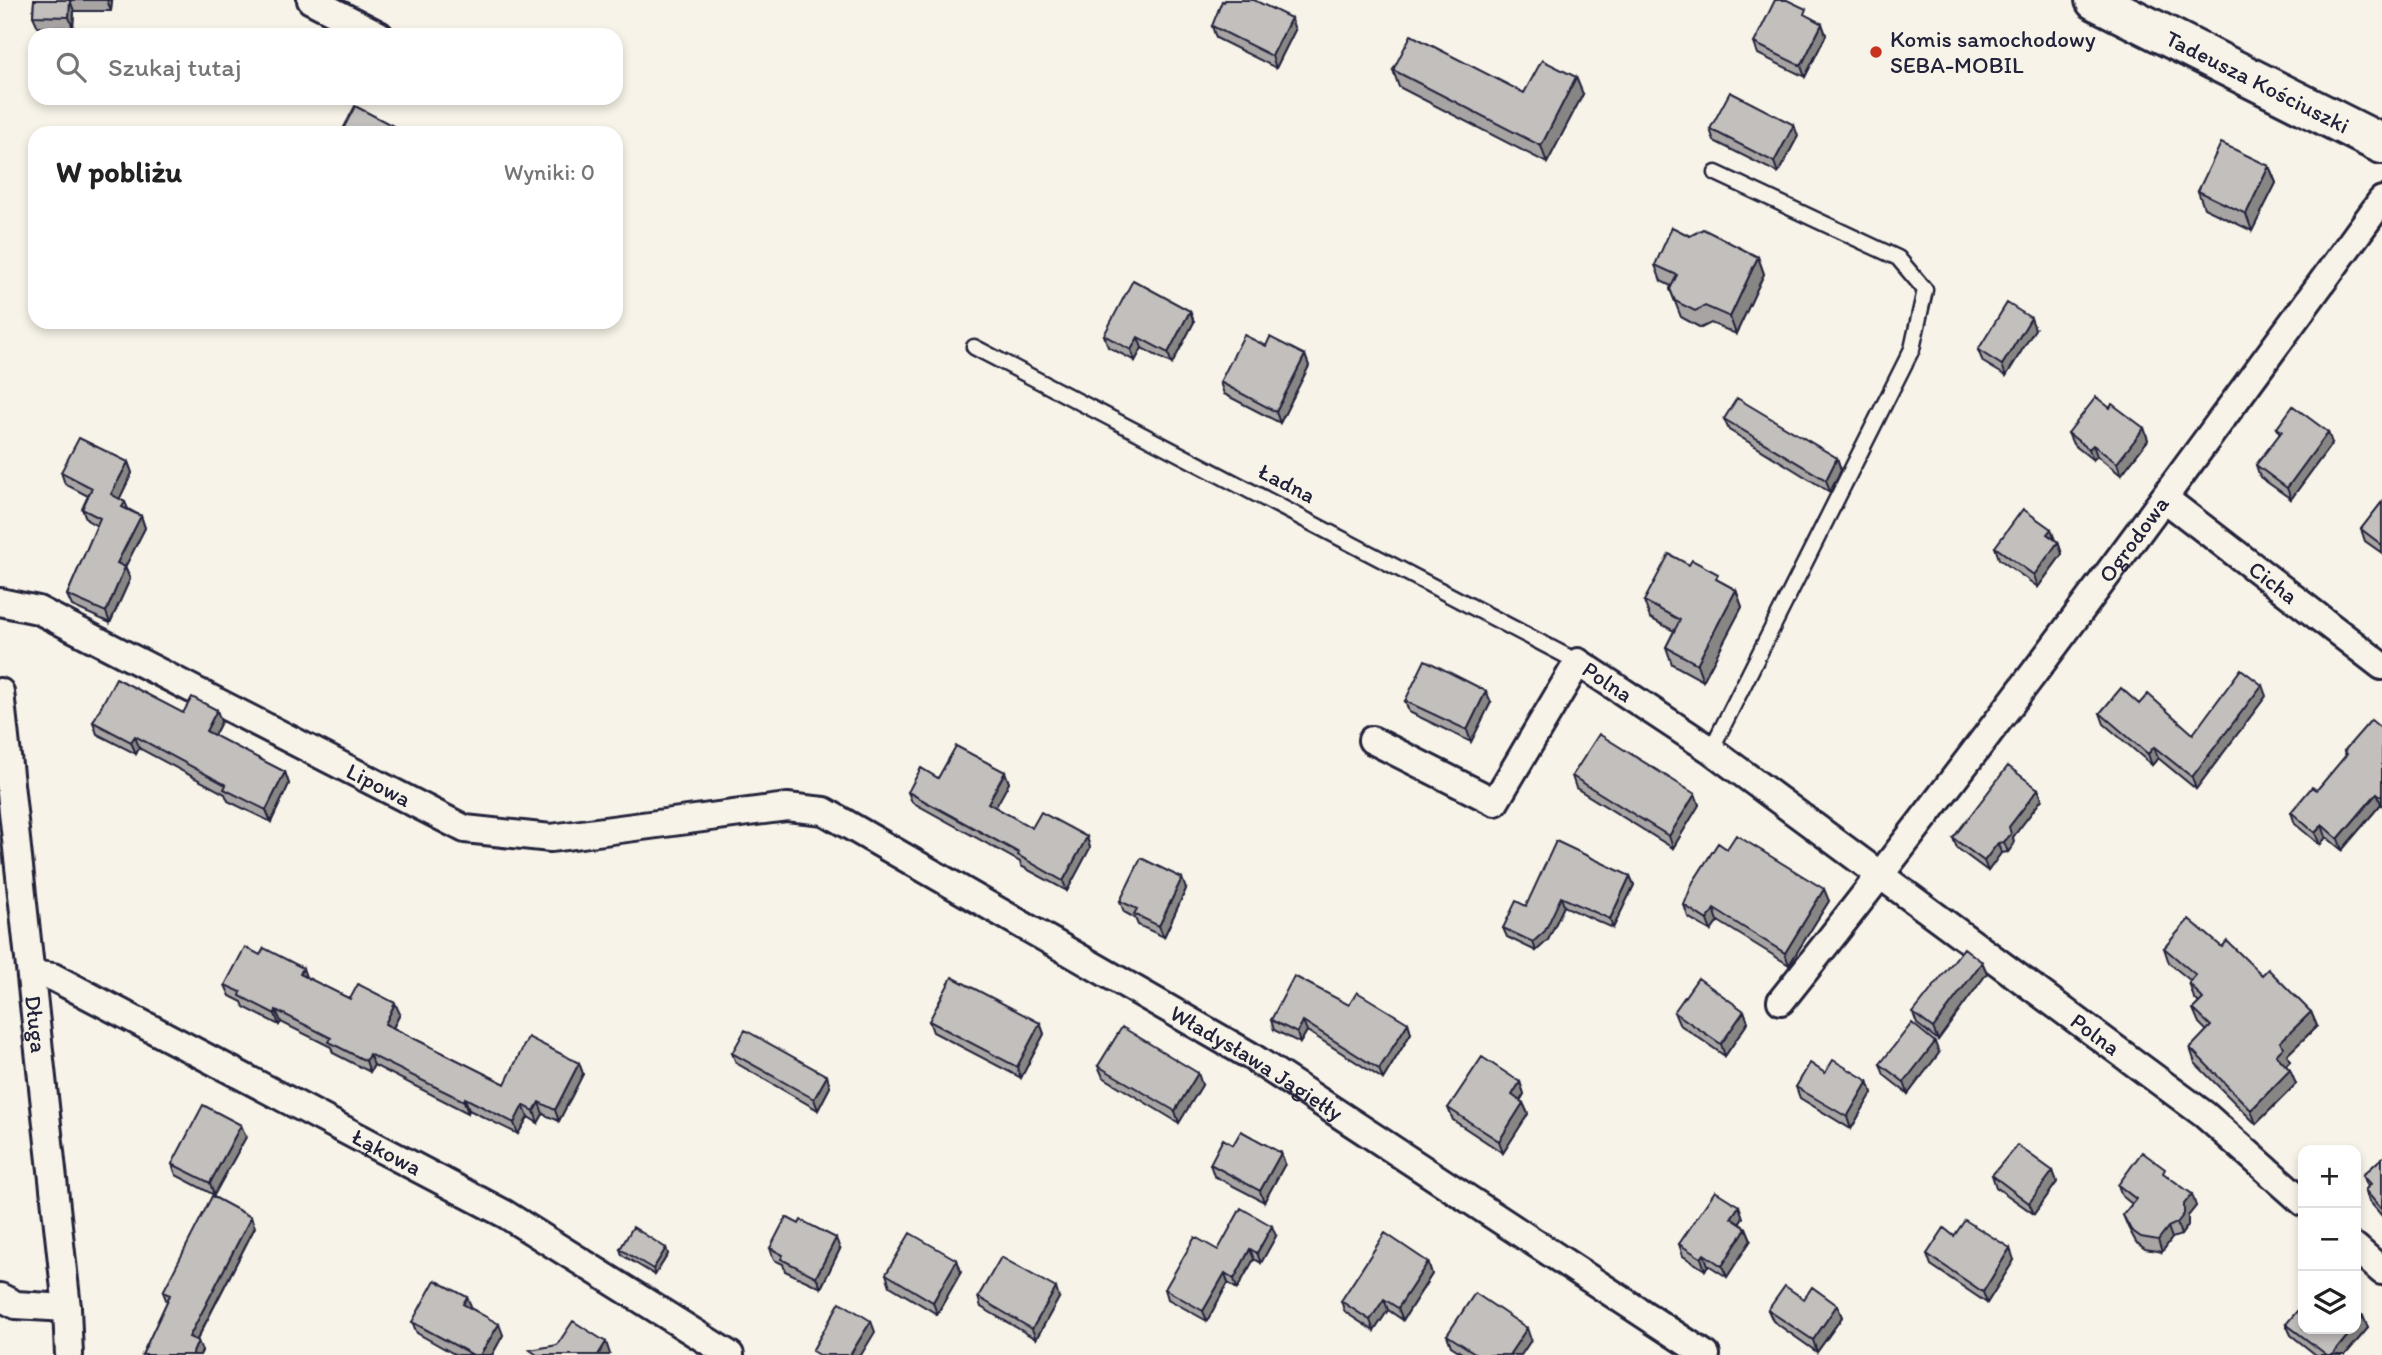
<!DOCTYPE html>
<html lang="pl">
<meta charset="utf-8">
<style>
:root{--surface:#fff;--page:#f2f2f2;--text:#222;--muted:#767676;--line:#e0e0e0}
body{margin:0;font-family:Itim,sans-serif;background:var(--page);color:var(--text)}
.controls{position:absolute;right:21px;bottom:21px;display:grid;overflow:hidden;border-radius:14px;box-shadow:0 4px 10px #0003}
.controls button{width:63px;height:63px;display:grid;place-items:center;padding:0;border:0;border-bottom:2px solid var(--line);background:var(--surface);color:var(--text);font:35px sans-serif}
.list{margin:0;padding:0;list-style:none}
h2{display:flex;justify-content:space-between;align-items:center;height:91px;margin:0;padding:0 28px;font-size:30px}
h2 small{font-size:23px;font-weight:400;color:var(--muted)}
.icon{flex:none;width:38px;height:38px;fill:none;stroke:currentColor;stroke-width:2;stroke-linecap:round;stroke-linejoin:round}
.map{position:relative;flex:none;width:2382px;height:1355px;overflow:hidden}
.search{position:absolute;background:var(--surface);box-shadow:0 4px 10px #0003;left:28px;top:28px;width:595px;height:77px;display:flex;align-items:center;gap:18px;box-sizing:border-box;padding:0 24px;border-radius:21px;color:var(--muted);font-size:26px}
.panel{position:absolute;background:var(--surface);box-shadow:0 4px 10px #0003;left:28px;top:126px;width:595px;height:203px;border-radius:21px}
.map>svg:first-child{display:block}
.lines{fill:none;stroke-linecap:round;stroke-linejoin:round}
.lane-casing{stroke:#22223b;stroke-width:19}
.street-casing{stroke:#22223b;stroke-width:32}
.secondary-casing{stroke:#22223b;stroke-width:44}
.lane{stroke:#f7f3e8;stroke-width:14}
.street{stroke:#f7f3e8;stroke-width:26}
.secondary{stroke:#f7f3e8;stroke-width:38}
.wall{fill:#a7a4a3;stroke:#22223b;stroke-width:2}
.shaded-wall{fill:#888684;stroke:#22223b;stroke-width:2}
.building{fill:#c2bfbd;stroke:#22223b;stroke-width:2}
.poi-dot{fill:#c8321e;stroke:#f7f3e8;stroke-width:2.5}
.labels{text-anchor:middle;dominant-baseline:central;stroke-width:7;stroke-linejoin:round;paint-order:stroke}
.poi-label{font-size:23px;fill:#22223b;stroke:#f7f3e8;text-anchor:start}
.street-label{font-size:23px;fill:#22223b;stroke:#f7f3e8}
</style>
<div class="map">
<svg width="2382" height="1355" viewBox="0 0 2382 1355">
<rect width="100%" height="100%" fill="#f7f3e8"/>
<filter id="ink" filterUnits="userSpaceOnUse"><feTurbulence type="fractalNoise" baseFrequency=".0143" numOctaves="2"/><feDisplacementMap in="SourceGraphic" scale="14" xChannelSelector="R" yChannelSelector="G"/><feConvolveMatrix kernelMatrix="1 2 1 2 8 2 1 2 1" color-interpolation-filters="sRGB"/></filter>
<g filter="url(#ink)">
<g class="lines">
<defs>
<path id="lane" d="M974,347L1578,662
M1711,750L1912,349L1925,290L1898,258L1716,173"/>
<g id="street">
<path d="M311,0L379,35"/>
<path id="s1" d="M2164,498L2382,666"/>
<path id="s2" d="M0,602L38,610L465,829L551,838L787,807L824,811L1249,1055L1706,1355"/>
<path id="s3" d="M0,692L67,1308L69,1355"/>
<path id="s4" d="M1372,740L1495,802L1578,662L1711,750L2205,1115L2303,1202"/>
<path id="s5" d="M31,974L53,977L505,1214L730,1355"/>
<path id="s6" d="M1781,1001C1989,740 2185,470 2382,200"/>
<path d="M2356,1248L2382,1271"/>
<path d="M0,1297L16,1305L67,1308"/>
</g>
<g id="secondary">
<path id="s7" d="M2095,0L2382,144"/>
</g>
</defs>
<use href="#lane" class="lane-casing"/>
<use href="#street" class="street-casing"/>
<use href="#secondary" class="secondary-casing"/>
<use href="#lane" class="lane"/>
<use href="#street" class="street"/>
<use href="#secondary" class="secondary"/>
</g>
<path class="wall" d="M34,0H112L111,11H74L73,28L38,27L33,16Z
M1809,17L1822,24L1826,35L1805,77L1758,54L1754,43Z
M1212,26L1295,30L1276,68L1216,38Z
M1393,70L1524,93L1583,94L1547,163L1399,87Z
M1710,129L1798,136L1778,173L1714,141Z
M2269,166L2276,183L2252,231L2204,208L2198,191Z
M1690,236L1758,257L1764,274L1736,334L1711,323L1701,328L1681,317L1670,289L1671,286L1661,281L1655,265Z
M1190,311L1194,322L1172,364L1142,348L1135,361L1108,347L1104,335Z
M2035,329L2006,376L1983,362L1978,350Z
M1266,346L1305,355L1309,366L1280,423L1224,394L1220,382Z
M2110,408L2144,428L2148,440L2121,475L2097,456L2093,460L2073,444L2068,433Z
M1724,419L1837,458L1841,470L1830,492L1729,430Z
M2277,428L2332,443L2291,499L2260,477L2256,465L2280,434Z
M128,462L132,473L119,499L125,502L128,509L141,516L145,528L125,567L130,579L110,623L72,606L67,595L97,526L87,520L82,509L88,496L65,484L61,472Z
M2382,502V553L2365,541L2361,529Z
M2055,540L2058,542L2062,554L2038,587L1999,559L1995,547Z
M1721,582L1736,590L1742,607L1703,681L1672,664L1666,647L1674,631L1650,618L1644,601Z
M2266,696L2196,789L2158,758L2152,765L2104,724L2100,713L2139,704L2193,734Z
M1405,701L1491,702L1471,742L1409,712Z
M183,713L221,722L214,736L285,772L289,784L271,822L228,801L225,794L139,748L136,754L97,734L93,722Z
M2382,729V805L2381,804L2342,850L2326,837L2320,845L2295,824L2291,812L2317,790L2346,756L2344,751Z
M1005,772L1009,783L995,807L1032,828L1087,837L1090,848L1067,891L1021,866L1020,862L912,802L908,792L938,778Z
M1572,776L1695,794L1699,805L1673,848L1576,788Z
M2038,789L2042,799L2013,837L2014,844L2008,852L2001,853L1988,871L1957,848L1953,838Z
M1727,849L1829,901L1789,965L1718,921L1711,931L1688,917L1684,905Z
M1630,876L1634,885L1613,928L1564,906L1548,940L1536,951L1507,937L1503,928L1526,906Z
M1186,889L1164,937L1138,925L1135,918L1124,912L1120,901Z
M2222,947L2311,1012L2317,1026L2287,1055L2290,1061L2286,1065L2296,1084L2256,1124L2195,1063L2190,1048L2207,1031L2199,1023L2193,1009L2199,1003L2194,998L2189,983L2191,981L2169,963L2164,948Z
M260,955L350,999L400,1014L393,1028L505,1084L579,1063L583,1074L559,1121L543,1114L538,1123L528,1117L518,1134L469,1110L468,1113L374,1065L370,1072L333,1053L331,1047L281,1022L279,1025L244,1007L242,1002L230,996L225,985Z
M1982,962L1987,973L1938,1040L1917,1024L1913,1013Z
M1349,1005L1408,1023L1411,1033L1383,1079L1307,1031L1300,1043L1274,1030L1271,1020Z
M1744,1011L1748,1022L1725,1056L1679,1024L1674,1012Z
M929,1021L1040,1023L1044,1034L1021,1078L933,1032Z
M732,1053L827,1076L830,1087L818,1110L736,1063Z
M1939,1053L1908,1094L1884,1075L1880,1064Z
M1098,1066L1202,1085L1179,1123L1103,1077Z
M1825,1073L1868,1081L1872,1093L1851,1129L1800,1098L1796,1087Z
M1520,1082L1524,1094L1520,1101L1523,1103L1528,1114L1503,1153L1453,1120L1448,1108Z
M246,1137L214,1195L176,1175L172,1164Z
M1233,1145L1281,1153L1285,1164L1264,1202L1214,1176L1210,1164Z
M2382,1158V1216L2369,1201L2365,1190L2368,1187L2363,1175Z
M2053,1171L2057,1182L2034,1214L1996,1187L1992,1175Z
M2168,1176L2196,1206L2188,1216V1225L2181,1235L2172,1238L2162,1252L2145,1249L2136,1242L2128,1227L2123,1215L2132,1204L2122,1196L2118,1185Z
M1739,1206L1743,1218L1739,1224L1746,1228L1751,1240L1727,1277L1708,1265L1705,1270L1683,1256L1679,1244Z
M255,1227L197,1340L202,1351L200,1355H142L167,1302L163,1292Z
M1276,1236L1261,1263L1254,1259L1237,1289L1228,1283L1207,1321L1168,1299L1165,1289L1218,1250Z
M1954,1236L2014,1260L1987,1303L1931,1265L1927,1254Z
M666,1248L668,1254L655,1275L622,1255L620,1249Z
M770,1248L840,1249L821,1288L785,1271L783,1264L774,1260Z
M957,1260L961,1272L937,1314L890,1286L886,1274Z
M1428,1262L1432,1274L1403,1320L1388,1310L1374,1331L1345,1312L1341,1301Z
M978,1297L1059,1298L1036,1339L981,1307Z
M1804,1299L1837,1305L1842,1317L1817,1352L1773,1321L1768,1310Z
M472,1308L503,1335L492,1355H456L417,1333L412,1322Z
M2286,1324L2368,1328L2345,1355H2316L2291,1335Z
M1447,1335L1531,1340L1521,1355H1465L1451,1346Z"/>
<path class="shaded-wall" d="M70,0L74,11L73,28L69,17Z
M107,0H112L111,11Z
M1291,18L1295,30L1276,68L1272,56Z
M1822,24L1826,35L1805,77L1801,66Z
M1576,77L1583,94L1547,163L1541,146Z
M1794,125L1798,136L1778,173L1774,162Z
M2269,166L2276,183L2252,231L2246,214Z
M1758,257L1764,274L1736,334L1730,317Z
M1190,311L1194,322L1172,364L1168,353Z
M2031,318L2035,329L2006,376L2002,365Z
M1138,337L1142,348L1135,361L1131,350Z
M1305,355L1309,366L1280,423L1276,412Z
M2144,428L2148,440L2121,475L2117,463Z
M2328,432L2332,443L2291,499L2287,488Z
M2093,445L2097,456L2093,460L2089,449Z
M1837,458L1841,470L1830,492L1826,480Z
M128,462L132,473L116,506L111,494Z
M141,516L145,528L121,575L117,563Z
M2051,529L2055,540L2047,534Z
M2058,542L2062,554L2038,587L2034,575Z
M125,567L130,579L110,623L106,612Z
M1736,590L1742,607L1703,681L1697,664Z
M2262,685L2266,696L2196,789L2192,777Z
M1486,691L1491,702L1471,742L1467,730Z
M217,710L221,722L210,743L206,731Z
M135,736L139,748L136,754L131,742Z
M2154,747L2158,758L2152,765L2148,754Z
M285,772L289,784L271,822L266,810Z
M1005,772L1009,783L992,814L988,803Z
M2038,789L2042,799L2013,837L2014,844L2008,852L2004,842L2009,827Z
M2377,793L2381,804L2342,850L2338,839Z
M1695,794L1699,805L1673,848L1669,836Z
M2322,825L2326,837L2320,845L2315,833Z
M1087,837L1090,848L1067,891L1063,881Z
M1998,843L2001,853L1988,871L1984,861Z
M1630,876L1634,885L1613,928L1610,919Z
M1182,878L1186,889L1164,937L1159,926Z
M1824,889L1829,901L1789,965L1785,953Z
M1561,897L1564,906L1548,940L1536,951L1533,942Z
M1714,909L1718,921L1711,931L1707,920Z
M1982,962L1987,973L1938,1040L1933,1028Z
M303,968L307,980L300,974Z
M395,1003L400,1014L389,1035L385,1024Z
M276,1010L281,1022L279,1025L275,1014Z
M1744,1011L1748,1022L1725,1056L1721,1044Z
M2311,1012L2317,1026L2287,1055L2290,1061L2281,1070L2276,1055L2280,1042Z
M1303,1021L1307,1031L1300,1043L1297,1033Z
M1040,1023L1044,1034L1021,1078L1017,1067Z
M1408,1023L1411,1033L1383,1079L1379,1069Z
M1935,1042L1939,1053L1908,1094L1904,1082Z
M369,1054L374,1065L370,1072L366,1061Z
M579,1063L583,1074L559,1121L555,1110Z
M2290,1070L2296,1084L2256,1124L2251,1110Z
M1198,1073L1202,1085L1179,1123L1175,1111Z
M827,1076L830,1087L818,1110L814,1099Z
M1868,1081L1872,1093L1851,1129L1847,1117Z
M1520,1082L1524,1094L1516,1107L1512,1095Z
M465,1098L469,1110L468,1113L464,1101Z
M539,1102L543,1114L538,1123L534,1111Z
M1523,1103L1528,1114L1503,1153L1499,1141Z
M523,1105L528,1117L518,1134L514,1123Z
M241,1125L246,1137L214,1195L210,1183Z
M1281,1153L1285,1164L1264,1202L1260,1191Z
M2053,1171L2057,1182L2034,1214L2029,1203Z
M2192,1194L2196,1206L2188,1216V1225L2181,1235L2177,1223L2184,1204Z
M1739,1206L1743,1218L1735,1230L1731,1218Z
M251,1217L255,1227L193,1347L189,1337Z
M1272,1226L1276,1236L1261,1263L1257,1253Z
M2168,1227L2172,1238L2162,1252L2158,1240Z
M1746,1228L1751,1240L1727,1277L1722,1266Z
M836,1238L840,1249L821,1288L816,1277Z
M666,1248L668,1254L655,1275L653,1269Z
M2010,1248L2014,1260L1987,1303L1983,1292Z
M1250,1249L1254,1259L1237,1289L1234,1279Z
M1704,1254L1708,1265L1705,1270L1701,1258Z
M957,1260L961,1272L937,1314L933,1302Z
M1428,1262L1432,1274L1403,1320L1398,1308Z
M1225,1273L1228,1283L1207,1321L1203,1311Z
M1056,1288L1059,1298L1036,1339L1032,1329Z
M467,1297L472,1308L467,1316L463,1304Z
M1384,1299L1388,1310L1374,1331L1370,1320Z
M1837,1305L1842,1317L1817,1352L1813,1340Z
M2363,1316L2368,1328L2345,1355H2332L2353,1329H2356V1326Z
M871,1321L875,1332L861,1355H850Z
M499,1324L503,1335L492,1355H480Z
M1527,1328L1531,1340L1521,1355H1509Z
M198,1341L202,1351L200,1355H192Z
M606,1342L610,1354L609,1355H598Z"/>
<path class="building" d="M34,0H70L69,17L33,16Z
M1225,0H1254L1291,18L1272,56L1212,26L1222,1L1224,2Z
M1775,0H1787L1806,9L1804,14L1822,24L1801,66L1754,43Z
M1411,35L1524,93L1542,60L1576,77L1541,146L1393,70Z
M1730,92L1794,125L1774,162L1710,129Z
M355,106L401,130L400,133H341Z
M2221,143L2269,166L2246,214L2198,191Z
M1672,227L1690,236L1703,229L1758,257L1730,317L1705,306L1695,311L1675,301L1670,289L1677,275L1655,265Z
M1133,280L1190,311L1168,353L1138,337L1131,350L1104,335Z
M2007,303L2031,318L2002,365L1978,350Z
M1244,335L1266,346L1270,337L1305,355L1276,412L1220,382Z
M2096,397L2110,408L2112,404L2144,428L2117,463L2093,445L2089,449L2068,433Z
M1737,398L1837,458L1826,480L1724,419Z
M2293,406L2328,432L2287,488L2256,465L2282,431L2277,428Z
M79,438L128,462L111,494L125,502L122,507L141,516L117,563L125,567L106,612L67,595L100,518L82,509L92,488L61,472Z
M2382,502V545L2361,529Z
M2023,509L2051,529L2047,534L2058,542L2034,575L1995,547Z
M1669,554L1689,565L1692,560L1718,574L1716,579L1736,590L1697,664L1666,647L1680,620L1644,601Z
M1425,660L1486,691L1467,730L1405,701Z
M2241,669L2262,685L2192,777L2154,747L2148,754L2100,713L2121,688L2139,704L2148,694L2193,734Z
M116,678L183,713L192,697L217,710L206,731L285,772L266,810L224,789L226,785L135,736L131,742L93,722Z
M2371,720L2382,729V797L2377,793L2338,839L2322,825L2315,833L2291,812L2312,787L2317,790L2347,754L2344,751Z
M1599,734L1695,794L1669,836L1572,776Z
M956,746L1005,772L988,803L1032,828L1041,812L1087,837L1063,881L1018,855L1019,853L908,792L921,768L938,778Z
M2008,766L2038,789L2009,827L2011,834L2004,842L1998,843L1984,861L1953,838Z
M1736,835L1824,889L1785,953L1714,909L1707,920L1684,905L1693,882L1718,843L1727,849Z
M1556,841L1630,876L1610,919L1561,897L1545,931L1533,942L1503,928L1516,901L1526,906Z
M1141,858L1182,878L1159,926L1134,914L1137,909L1120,901Z
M2189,919L2222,947L2227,941L2262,975L2268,969L2311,1012L2280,1042L2284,1047L2276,1055L2290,1070L2251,1110L2190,1048L2211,1026L2193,1009L2203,999L2189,983L2196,975L2164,948Z
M245,947L260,955L264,948L303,968L300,974L350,999L358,984L395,1003L385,1024L505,1084L528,1037L579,1063L555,1110L539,1102L534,1111L523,1105L514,1123L465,1098L464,1101L369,1054L366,1061L329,1042L331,1038L276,1010L275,1014L240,996L241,992L225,985Z
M1964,948L1982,962L1933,1028L1913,1013Z
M1294,976L1349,1005L1357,992L1408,1023L1379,1069L1303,1021L1297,1033L1271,1020Z
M952,977L1040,1023L1017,1067L929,1021Z
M1698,978L1744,1011L1721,1044L1674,1012Z
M1912,1023L1935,1042L1904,1082L1880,1064Z
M1122,1027L1198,1073L1175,1111L1098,1066Z
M745,1030L827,1076L814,1099L732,1053Z
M1482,1057L1520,1082L1512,1095L1523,1103L1499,1141L1448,1108Z
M1833,1060L1868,1081L1847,1117L1796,1087L1810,1063L1825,1073Z
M203,1105L241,1125L210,1183L172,1164Z
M1241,1131L1281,1153L1260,1191L1210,1164L1223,1139L1233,1145Z
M2017,1145L2053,1171L2029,1203L1992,1175Z
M2142,1152L2165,1169L2163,1173L2192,1194L2184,1204V1214L2177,1223L2168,1227L2158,1240L2141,1237L2131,1230L2123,1215L2136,1199L2118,1185Z
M2382,1158V1210L2365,1190L2371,1184L2363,1175Z
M1715,1191L1739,1206L1731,1218L1746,1228L1722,1266L1704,1254L1701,1258L1679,1244Z
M212,1196L251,1217L189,1337L198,1341L192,1355H142L170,1295L163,1292Z
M1241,1208L1272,1226L1257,1253L1250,1249L1234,1279L1225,1273L1203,1311L1165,1289L1195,1237L1218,1250Z
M786,1217L799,1224L801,1220L836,1238L816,1277L781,1259L783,1255L770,1248Z
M1965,1220L2010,1248L1983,1292L1927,1254L1944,1228L1954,1236Z
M633,1227L666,1248L653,1269L620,1249Z
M910,1233L957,1260L933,1302L886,1274Z
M1385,1233L1428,1262L1398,1308L1384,1299L1370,1320L1341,1301Z
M1001,1257L1056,1288L1032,1329L978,1297Z
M435,1280L467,1297L463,1304L499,1324L480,1355H473L412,1322Z
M1785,1286L1804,1299L1812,1287L1837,1305L1813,1340L1768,1310Z
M1475,1293L1527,1328L1509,1355H1478L1447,1335Z
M840,1302L871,1321L850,1355H819L812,1351Z
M2303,1304V1329H2353L2332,1355H2327L2286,1324Z
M2356,1310L2363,1316L2356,1326Z
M573,1321L606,1342L598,1355H537L530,1350L557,1345Z"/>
</g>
<circle class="poi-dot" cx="1876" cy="52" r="7"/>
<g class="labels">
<g class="poi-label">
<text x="1890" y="39">Komis samochodowy<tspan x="1890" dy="26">SEBA-MOBIL</tspan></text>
</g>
<g class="street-label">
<text stroke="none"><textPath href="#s7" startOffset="182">Tadeusza Kościuszki</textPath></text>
<text transform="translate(1287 483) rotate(27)">Ładna</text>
<text stroke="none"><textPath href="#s6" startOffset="581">Ogrodowa</textPath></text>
<text stroke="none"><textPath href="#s1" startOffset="138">Cicha</textPath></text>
<text stroke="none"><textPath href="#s4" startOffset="336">Polna</textPath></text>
<text stroke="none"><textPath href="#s2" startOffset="422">Lipowa</textPath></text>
<text stroke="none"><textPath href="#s3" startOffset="334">Długa</textPath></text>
<text stroke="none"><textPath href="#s4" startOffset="938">Polna</textPath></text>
<text stroke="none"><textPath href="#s2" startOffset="1381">Władysława Jagiełły</textPath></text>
<text stroke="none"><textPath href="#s5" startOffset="399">Łąkowa</textPath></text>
</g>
</g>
</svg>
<div class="controls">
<button>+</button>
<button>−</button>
<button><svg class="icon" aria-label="layers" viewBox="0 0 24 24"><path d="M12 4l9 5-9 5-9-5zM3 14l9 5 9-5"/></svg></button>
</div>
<div class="search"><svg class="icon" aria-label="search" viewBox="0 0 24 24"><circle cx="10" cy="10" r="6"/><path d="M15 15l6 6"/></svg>Szukaj tutaj</div>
<section class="panel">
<h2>W pobliżu<small>Wyniki: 0</small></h2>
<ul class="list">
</ul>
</section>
</div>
